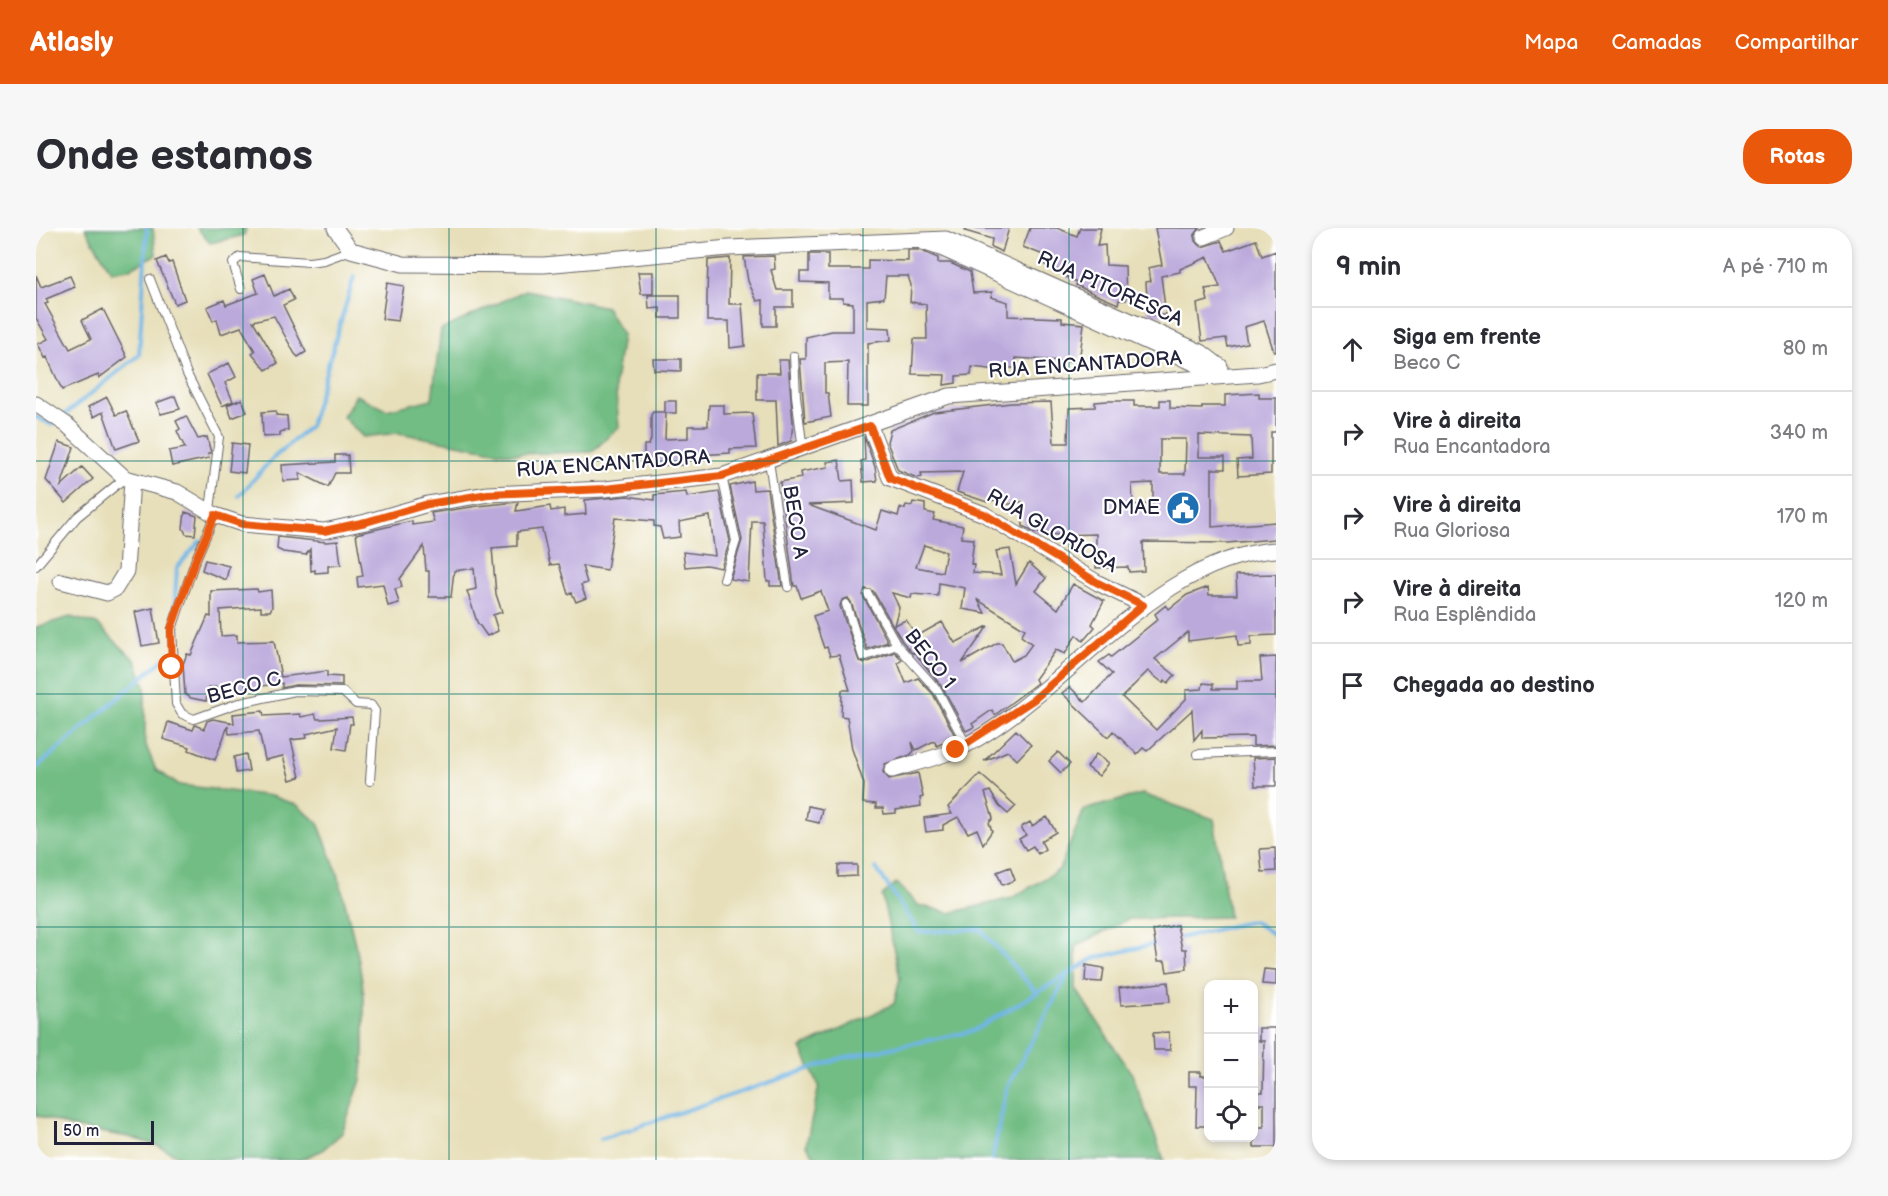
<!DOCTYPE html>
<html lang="pt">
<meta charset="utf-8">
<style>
:root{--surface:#fff;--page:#f7f7f7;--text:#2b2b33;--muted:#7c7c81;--line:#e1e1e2;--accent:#ea580c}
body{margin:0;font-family:"Balsamiq Sans",sans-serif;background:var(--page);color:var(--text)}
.controls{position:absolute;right:18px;bottom:18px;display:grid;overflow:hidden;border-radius:12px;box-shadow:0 3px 9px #0003}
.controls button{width:54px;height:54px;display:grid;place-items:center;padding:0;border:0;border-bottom:2px solid var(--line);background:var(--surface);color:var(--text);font:30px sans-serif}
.scale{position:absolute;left:18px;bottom:15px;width:100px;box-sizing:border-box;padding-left:6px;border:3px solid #22223b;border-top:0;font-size:16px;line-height:21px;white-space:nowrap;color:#22223b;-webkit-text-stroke:4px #fff;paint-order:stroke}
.stop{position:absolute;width:18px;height:18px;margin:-14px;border:4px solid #ea580c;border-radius:50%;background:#fff}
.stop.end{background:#ea580c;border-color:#fff;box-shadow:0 2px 6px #0008}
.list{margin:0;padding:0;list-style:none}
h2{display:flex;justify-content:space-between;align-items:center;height:78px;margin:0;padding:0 24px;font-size:26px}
h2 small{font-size:20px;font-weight:400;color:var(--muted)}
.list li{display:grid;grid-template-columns:39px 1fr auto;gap:18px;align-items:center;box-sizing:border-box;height:84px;padding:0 24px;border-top:2px solid var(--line)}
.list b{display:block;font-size:22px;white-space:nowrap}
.list p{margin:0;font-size:20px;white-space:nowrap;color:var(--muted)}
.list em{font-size:20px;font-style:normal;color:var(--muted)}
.icon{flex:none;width:33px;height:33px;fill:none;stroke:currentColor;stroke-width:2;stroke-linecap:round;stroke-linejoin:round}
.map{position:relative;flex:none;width:1240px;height:932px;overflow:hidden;border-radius:24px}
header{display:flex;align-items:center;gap:36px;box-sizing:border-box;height:84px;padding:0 30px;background:var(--accent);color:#fff}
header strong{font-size:28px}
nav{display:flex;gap:33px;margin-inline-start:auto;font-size:21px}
.intro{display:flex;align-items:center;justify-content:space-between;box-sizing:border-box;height:144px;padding:0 36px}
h1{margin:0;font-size:42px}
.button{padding:15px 27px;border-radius:24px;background:var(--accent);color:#fff;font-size:21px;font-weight:700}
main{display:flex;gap:36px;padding:0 36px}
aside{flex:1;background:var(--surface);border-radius:24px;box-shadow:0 3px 9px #0003}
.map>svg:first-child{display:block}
.forest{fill:#72bd84;stroke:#4a7060;stroke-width:1.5}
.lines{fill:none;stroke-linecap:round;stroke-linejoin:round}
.stream{stroke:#6fb5e6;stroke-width:4}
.building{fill:#bba9dc;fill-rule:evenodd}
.service-casing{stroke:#676467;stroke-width:10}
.minor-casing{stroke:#676467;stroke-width:17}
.service{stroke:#fff;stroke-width:8}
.minor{stroke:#fff;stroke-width:15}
.route{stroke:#ea580c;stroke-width:8}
.grid{fill:none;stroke:#0f766e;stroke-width:1.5;stroke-opacity:0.55}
.labels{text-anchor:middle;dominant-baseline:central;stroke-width:4.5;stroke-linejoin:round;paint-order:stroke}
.street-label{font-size:20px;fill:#22223b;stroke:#fff}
.poi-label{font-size:20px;fill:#22223b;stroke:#fff;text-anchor:end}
</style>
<header>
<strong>Atlasly</strong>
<nav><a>Mapa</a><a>Camadas</a><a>Compartilhar</a></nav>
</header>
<div class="intro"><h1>Onde estamos</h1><a class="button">Rotas</a></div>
<main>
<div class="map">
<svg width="1240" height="932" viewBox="0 0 1240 932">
<rect width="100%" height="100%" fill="#fff"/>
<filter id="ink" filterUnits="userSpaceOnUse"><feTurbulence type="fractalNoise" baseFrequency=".0167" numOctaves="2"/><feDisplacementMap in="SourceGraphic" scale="12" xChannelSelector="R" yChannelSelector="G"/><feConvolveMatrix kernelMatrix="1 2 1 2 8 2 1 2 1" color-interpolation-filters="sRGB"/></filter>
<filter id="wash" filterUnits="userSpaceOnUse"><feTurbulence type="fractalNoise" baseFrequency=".008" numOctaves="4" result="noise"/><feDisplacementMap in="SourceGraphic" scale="24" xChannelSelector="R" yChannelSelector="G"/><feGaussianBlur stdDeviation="1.35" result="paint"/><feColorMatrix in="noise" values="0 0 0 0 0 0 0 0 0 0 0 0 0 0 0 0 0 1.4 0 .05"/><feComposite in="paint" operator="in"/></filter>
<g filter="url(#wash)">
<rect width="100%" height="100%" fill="#e7dfb9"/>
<path class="forest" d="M49,0H117L120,27L93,41L75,43Z
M161,0H210L208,7L174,15Z
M490,62L570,79L586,107L579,155L583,199L556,224L474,226L363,205L327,209L307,189L320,167L351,182L396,171L405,102Z
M34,389L61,396L100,433L109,459V515L120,542L143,557L235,568L261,577L282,595L302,646L322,728L328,766V825L325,852L306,905L285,923L263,932H151L122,918L93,909L35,899L0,887V399Z
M1106,566L1178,591L1193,689L1093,691L1040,718V761L1096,846L1128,932H781L770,917L783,858L765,820L858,776L864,750L846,668L860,655L882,677L914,685L976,670L1023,642L1048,582Z"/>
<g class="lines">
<path class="stream" d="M0,189L16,197L20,194
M26,189L103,127L111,0
M203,268L235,232L274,198L318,49
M138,386L141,340L164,313
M0,540L136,424
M840,640L883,704L944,701L1001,765
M1139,711L1217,693L1240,708
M565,911L806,830L937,803L1059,730L1123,715
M956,932L971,860L1031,748"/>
</g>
<g id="blocks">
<path class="building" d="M930,0H973L966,24L955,19L956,11L929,3Z
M994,0H1021L1041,8L1044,0H1065L1061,18L1069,17L1070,37L1089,38L1090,72H1083L1082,76L1059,66L1040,57L1041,54L1030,49L1031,46L1007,36L1010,28L987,19Z
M1119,0H1164L1158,8L1159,13L1166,19L1185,13L1190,23L1220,12L1226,28L1240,23V124H1238L1228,93L1208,99L1211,115L1192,119L1190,110L1166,113L1161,76L1172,73L1169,61L1184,59L1172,29L1144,41V44L1125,48L1130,87H1112L1110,54L1115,53L1112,40L1126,37Z
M872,22H883L902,30V35H914L934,44L937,65L956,64L955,69L972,74V88L1026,90V94L1048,96L1043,134L980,130V140H962V142L936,139L935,147L920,148V155L908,157L909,147L876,146L878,111H891L890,76L874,74L875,57L872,48H850L848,70L831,72V99L854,100L855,112L832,115V178H811L812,134L789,135V165H792L795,189L769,194L764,131H770V109L796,103H817V75L807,74V70H792V55L764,54V44H773V26H792V41H832V32L872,33Z
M738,28L739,41L735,42L741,62H757V79H740V98H727V72L721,73L712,53L708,29Z
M130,29L133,35L136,34L149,72L139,76L121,33Z
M694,30L693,76H706L709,118L694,120L693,93H671V68L672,32Z
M602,44H617V66H605Z
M229,46L238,68L253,61L258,72L247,77L270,124L262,129L259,126L238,88L217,93L242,135L230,142L216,125L219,123L205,99L185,106L181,91L177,93L171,79L188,72L190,77L222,65L217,51Z
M0,47L5,59L34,48L39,59L10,71L12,75L9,76L34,121L55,111L46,92L67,81L91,129L63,150L62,147L26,162L11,129L9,130L2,116L12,111L0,90Z
M351,55L368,58L362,93L346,91Z
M612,67H644V90H624V80L613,81Z
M617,131H645V143L618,142Z
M743,132H752L757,195L755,213L742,218L740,172H721V145H744Z
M193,135L200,149L189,155L197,173L186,178L171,146Z
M1223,165V170H1240V204H1235V246L1202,248L1201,232L1216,231L1215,209L1163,207V229H1189V241H1176V299L1240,294L1239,311L1191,315L1107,314L1108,343L1093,344L1092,339L1060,340V306L1023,307L997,304L987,298L986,274L968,277L967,270L951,274L921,264L927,244L885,245L886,249L881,250L862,242L851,214L854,202L898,184L975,175L1015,174L1018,215H1032L1033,180L1059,179V174L1071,173H1098V178H1124V172H1134V180L1166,181V178H1189V167ZM1124,211H1150L1149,246H1124ZM1117,255V276L1097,277L1096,256Z
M139,168L144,181L125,186L120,175Z
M71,169L80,187L90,183L103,213L80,221L67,184L58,189L52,179Z
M206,171L211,184L196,190L191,177Z
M629,173H640V185H630L629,211L652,210V198H672L673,177H688V186L716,185L720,220L694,221V225L647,228V237H608V217H613L615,211V187L617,184H629Z
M240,183V187L251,188L252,202L244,204V208L227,209L226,184Z
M150,188L162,211L171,209L175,225H172L173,230L136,238L133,223L149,220L141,203L144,201L140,193Z
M828,208L839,239L841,253L827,254L825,233L829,232Z
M23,214L38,219L25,258L46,239L57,251L30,275L10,252Z
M196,215L212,217L209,245L193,243Z
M299,227H312L313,245H299L292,259L264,245V252L247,253L246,237L299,234Z
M803,232L806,253L817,252L818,275L772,277L840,302L846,283L862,288L864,280L869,281L870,277L876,278L877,274L889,276V284L899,286L897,292L927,298L925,310L938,311L935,336L938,337L937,345L965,347L960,323L974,321L980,356L993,335L1010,350L1000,363L1022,381L1037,356L1068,373L1056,396L1059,399L1047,413L1040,407L1029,426L1020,422L999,451L1001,455L959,487L956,482L936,496L938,499L930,503L907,460L878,424L876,425L866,413L837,363L829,361L827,368L852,414L831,421L815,374L812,370L806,372L804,378L823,433L829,435L859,424L866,432L862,435L870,455L882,450L897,466L919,508L901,518L898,513L880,522L876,514L878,523L874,527L849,536L847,544L853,551L882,545L887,569L884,570L885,578L860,582V585L848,586L847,580H840V576L827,575L828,556L816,521L811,489L805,488L806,462H814L803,427L794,428L791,419L788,420L777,388L792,383L785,363L765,370L761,358H758L744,254L765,250L764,244L792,239L791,234ZM888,317L910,324L906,344L880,339ZM903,355L929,360L926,381L949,385L942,372L989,401L985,408L996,416L988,427L976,433L966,415H961L926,435L952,398L919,415L906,394L881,408L870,392L858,397L863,379L856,365L875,370L876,366L902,368Z
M716,253L717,262L731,261L746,358H734V353H731L727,293H716L713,354L694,351L706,312L694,258Z
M650,264L651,269L683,264L694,313L685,340L670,337L649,339L647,324L679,328L674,288L643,294L644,309L627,311L624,299L618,298V293L579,290L571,342L546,338L551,355L545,357L550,370L540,374L536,365L532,366L523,336L514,337L506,301L481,304V318L456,320L460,366L466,384L457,387L462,403L451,408L441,394L431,363L440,361L438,340L418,343L415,369H393V343H390L388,318L364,351L366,359L359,361L363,375L352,378L347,356L322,359L321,349L327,348L320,306L376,293V297L398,294L395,285L442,278L482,274L480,283L514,278L515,283L528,281V288L550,286L549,272L591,268L618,272V267Z
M149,284L161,288L159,307L150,306L147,300Z
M242,309L290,314L302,313L305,337L292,338V344L279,345V342L275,343L274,321L270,327L247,324L241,321Z
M169,332L193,338L190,352L166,342Z
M1240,346V407L1215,408V417L1202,418L1201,407L1152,413V404L1119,431L1139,447L1132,455L1129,452L1127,455L1112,443L1086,469L1120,502L1150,471V462L1166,461L1167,455L1177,456V461H1201V453H1226L1224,430L1240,429V517L1217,518V509L1166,510V502L1158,512L1156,482L1111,523L1107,520L1101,526L1077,503L1072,509L1026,465L1034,459L1049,474L1076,446L1063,434L1073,427L1075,429L1122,391L1119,386L1130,377L1133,381L1151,367L1172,359L1173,367H1201L1200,347Z
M221,361L222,364L235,362L236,379L234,383H225V379L184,382L185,408L201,407V414L238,413L245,449L291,443V448L306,449V458L259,457L246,460V455L200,462L199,459H173L170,473L155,470L149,466L147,436L151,426L155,427L172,388L175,389V363Z
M117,380L123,415L106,418L99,384Z
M227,483L228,488L264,486L265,489L279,486L281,491H285L316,489L317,496H314L310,522L298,520L301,499L270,506L271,510L255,512L264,549L254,552L247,528L229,532L223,503L193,506L192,498L179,532L153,522L154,519L127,511L132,494L157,502L159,497L168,501L171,493L177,491L198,495L197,486Z
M980,502L995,517L981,532L972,523L948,533Z
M1022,524L1034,536L1025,545L1013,533Z
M210,526L213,543L200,545L198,529Z
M1060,526L1073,535L1063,548L1051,539Z
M1240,529V558H1219L1217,530Z
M944,546L980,578L972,586L963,578L954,563L949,565L957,590L953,595L956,603L947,616L941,601L932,605L922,589L907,597V602L890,604L888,590L916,586L912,579Z
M772,578L786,581L783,595L770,592Z
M1011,589L1020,604L1005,613L1009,621L1002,626L997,618L990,622L983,611L990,607L985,599L994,594L996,598Z
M1239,620L1240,643L1226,644L1224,621Z
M802,637H821V648L802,649Z
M974,639L979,652L966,657L961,644Z
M1141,697L1146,721H1150L1151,741L1131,744L1129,733H1122L1117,702Z
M1050,737L1068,740L1066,754L1049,753Z
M1228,741L1240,742V757L1226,756Z
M1132,754L1134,774L1085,777L1083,760Z
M1223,800H1240V919H1218V899H1228V876H1218V864H1227L1228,813H1223Z
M1133,804L1134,822H1118L1117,805Z
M1153,844H1165V848H1173V898H1160L1161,858H1153Z"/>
</g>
</g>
<g filter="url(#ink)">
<use href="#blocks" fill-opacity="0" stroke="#676467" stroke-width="1.5"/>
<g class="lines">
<defs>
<path id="service" d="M114,51L151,146L183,209L174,282
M205,61L197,35L204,29L273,34L288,32L315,22
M758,128L760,168L767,222
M733,233L752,359
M686,248L700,313L688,351
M179,287L159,333L136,401L140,476L146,486L158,491L200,476L259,463L307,464L320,476L335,477L339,483L334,553
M0,338L41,289L89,250
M832,366L861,417L902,463L930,516
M810,376L827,429L861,417
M1161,526L1240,523"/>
<path id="minor" d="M299,0L315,22L367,36L508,37L693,20L910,11L1165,124L1183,138
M1168,9L1190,0
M889,15L907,21L1160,136L1184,138
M0,176L31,197L89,250L141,264L179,287L206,296L288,303L330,294L392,276L452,266L569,261L686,248L913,168L1222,146L1240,142
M834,198L854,250L948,286L1062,355L1107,377
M25,353L71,365L79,361L90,343L96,252
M856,542C878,535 901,530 922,521C948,509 976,488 998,470C1069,414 1144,328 1240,322"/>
</defs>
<use href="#service" class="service-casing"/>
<use href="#minor" class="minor-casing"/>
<use href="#service" class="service"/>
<use href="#minor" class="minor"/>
</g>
</g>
<g class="lines" filter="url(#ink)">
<path class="route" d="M136,439L135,401L159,333L179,287L206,296L288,303L330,294L392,276L452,266L569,261L686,248L834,198L854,250L948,286L1062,355L1107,377L997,472L920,522"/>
</g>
<path class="grid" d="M207,0V932M413,0V932M620,0V932M827,0V932M1033,0V932M0,233H1240M0,466H1240M0,699H1240"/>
<defs>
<symbol id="civic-disc" viewBox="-11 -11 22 22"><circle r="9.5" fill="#1f6fb2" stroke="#fff"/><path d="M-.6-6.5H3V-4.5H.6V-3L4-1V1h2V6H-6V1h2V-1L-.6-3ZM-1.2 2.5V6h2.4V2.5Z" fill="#fff"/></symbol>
</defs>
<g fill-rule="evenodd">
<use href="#civic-disc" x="1128" y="261" width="38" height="38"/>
</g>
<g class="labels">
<g class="street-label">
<text transform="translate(1074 61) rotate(24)">RUA PITORESCA</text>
<text transform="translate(1049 137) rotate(-4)">RUA ENCANTADORA</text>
<text transform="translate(577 236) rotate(-4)">RUA ENCANTADORA</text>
<text transform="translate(759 294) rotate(81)">BECO A</text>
<text transform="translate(1016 303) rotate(30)">RUA GLORIOSA</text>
<text transform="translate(894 431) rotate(52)">BECO 1</text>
<text transform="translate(208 460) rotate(-15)">BECO C</text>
</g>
<g class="poi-label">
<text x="1124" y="280">DMAE</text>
</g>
</g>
</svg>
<div class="controls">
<button>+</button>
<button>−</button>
<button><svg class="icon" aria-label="locate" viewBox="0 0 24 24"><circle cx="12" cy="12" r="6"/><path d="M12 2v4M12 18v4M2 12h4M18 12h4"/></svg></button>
</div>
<div class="scale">50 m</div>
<div class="stop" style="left:136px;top:439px"></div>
<div class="stop end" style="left:920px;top:522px"></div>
</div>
<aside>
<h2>9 min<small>A pé · 710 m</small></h2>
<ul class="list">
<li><svg class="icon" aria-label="ahead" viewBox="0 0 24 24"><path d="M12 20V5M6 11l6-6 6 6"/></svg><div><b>Siga em frente</b><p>Beco C</p></div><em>80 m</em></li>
<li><svg class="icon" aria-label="right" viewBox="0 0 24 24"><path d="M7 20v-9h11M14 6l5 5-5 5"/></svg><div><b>Vire à direita</b><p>Rua Encantadora</p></div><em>340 m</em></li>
<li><svg class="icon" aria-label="right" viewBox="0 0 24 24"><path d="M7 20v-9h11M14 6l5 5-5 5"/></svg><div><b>Vire à direita</b><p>Rua Gloriosa</p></div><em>170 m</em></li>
<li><svg class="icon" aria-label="right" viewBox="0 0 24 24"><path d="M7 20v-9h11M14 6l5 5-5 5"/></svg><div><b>Vire à direita</b><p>Rua Esplêndida</p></div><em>120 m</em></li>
<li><svg class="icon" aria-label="arrive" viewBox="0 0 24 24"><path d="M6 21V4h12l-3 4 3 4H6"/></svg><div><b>Chegada ao destino</b></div></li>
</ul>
</aside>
</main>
